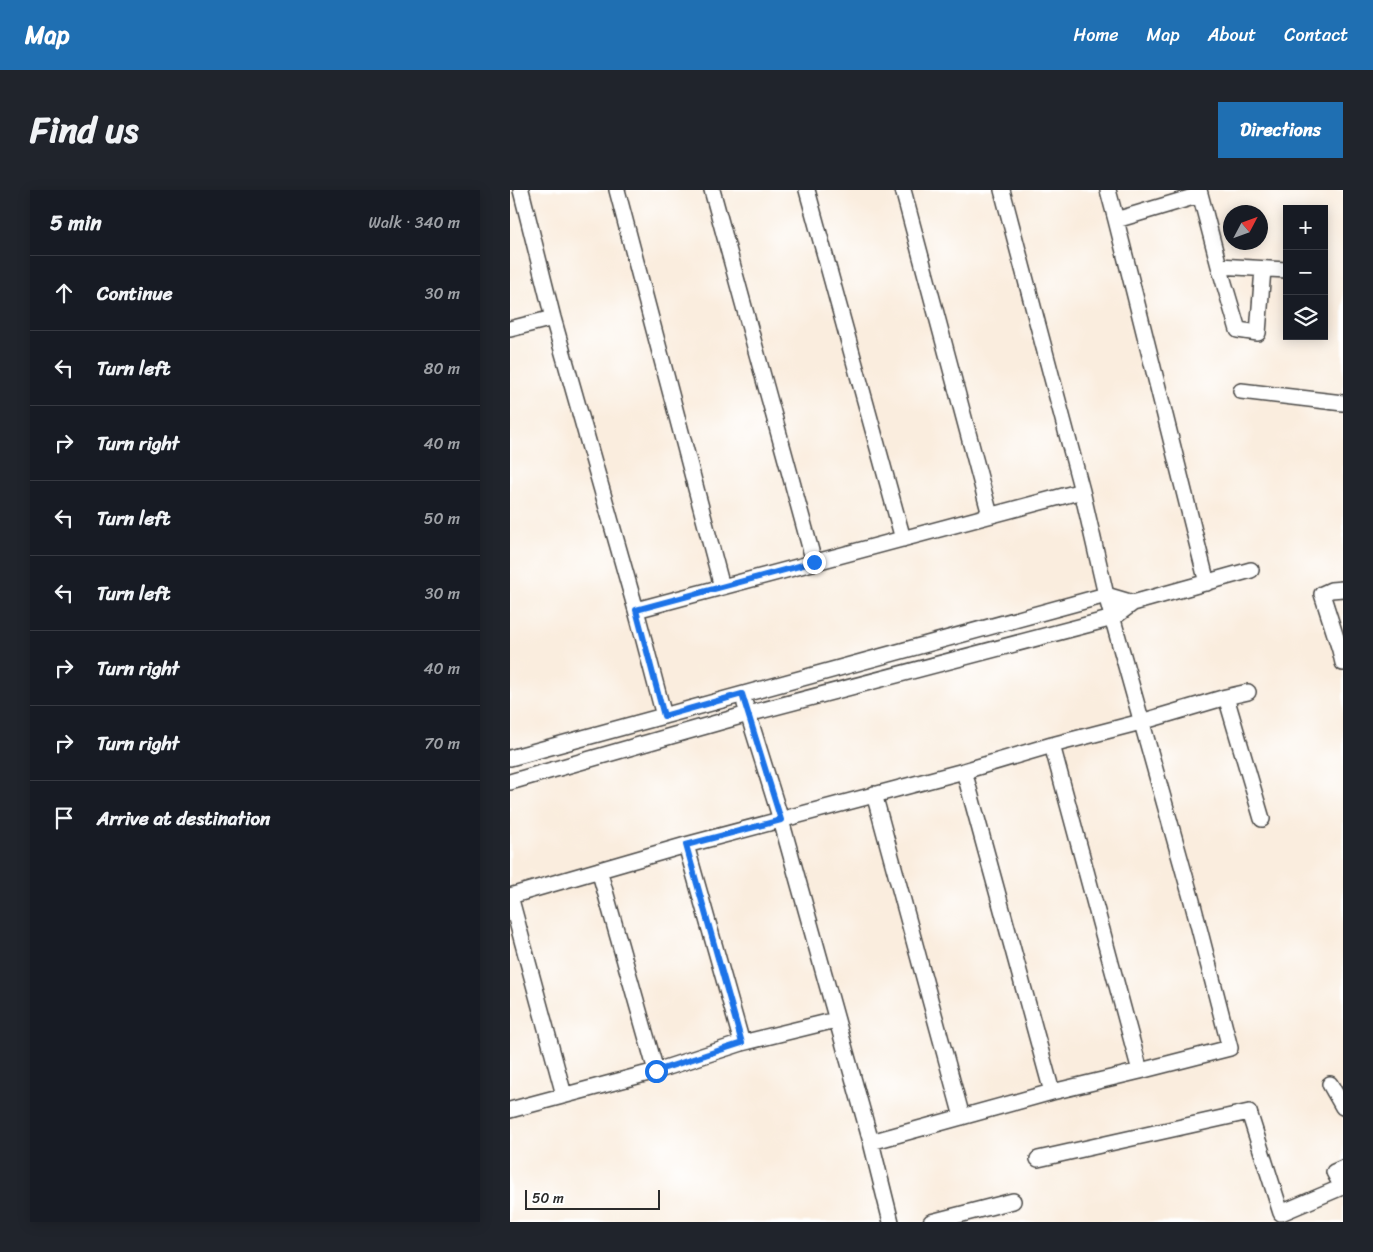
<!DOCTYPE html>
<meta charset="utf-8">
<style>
:root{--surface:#171b24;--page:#20242c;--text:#f1f3f6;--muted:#9ea1a6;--line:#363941;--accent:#1f6fb2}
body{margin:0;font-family:Sriracha,sans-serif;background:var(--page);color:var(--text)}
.controls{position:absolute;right:15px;top:15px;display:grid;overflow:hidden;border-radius:0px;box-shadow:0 2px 12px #0003}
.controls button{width:45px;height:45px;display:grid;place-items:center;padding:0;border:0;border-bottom:1px solid var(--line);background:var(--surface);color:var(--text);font:25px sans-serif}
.compass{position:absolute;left:713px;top:15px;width:45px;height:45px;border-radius:50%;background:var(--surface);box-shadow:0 2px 12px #0003;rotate:49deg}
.scale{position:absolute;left:15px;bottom:12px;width:135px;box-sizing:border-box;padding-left:5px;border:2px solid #2b2b2b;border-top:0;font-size:14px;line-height:18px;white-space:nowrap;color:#2b2b2b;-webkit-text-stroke:4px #fff;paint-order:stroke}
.stop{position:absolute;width:15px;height:15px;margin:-11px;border:4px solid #1a73e8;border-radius:50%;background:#fff}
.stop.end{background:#1a73e8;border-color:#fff;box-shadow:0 1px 5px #0008}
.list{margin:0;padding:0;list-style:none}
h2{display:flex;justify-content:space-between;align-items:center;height:65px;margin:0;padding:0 20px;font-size:21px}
h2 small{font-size:16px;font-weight:400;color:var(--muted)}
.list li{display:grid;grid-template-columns:32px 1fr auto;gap:15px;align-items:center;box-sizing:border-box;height:75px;padding:0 20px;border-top:1px solid var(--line)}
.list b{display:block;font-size:19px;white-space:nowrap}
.list em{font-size:16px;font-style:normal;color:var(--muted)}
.icon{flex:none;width:28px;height:28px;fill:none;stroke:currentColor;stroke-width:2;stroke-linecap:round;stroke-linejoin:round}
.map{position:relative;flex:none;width:833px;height:1032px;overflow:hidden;border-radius:0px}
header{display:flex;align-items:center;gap:30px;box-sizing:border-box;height:70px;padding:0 25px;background:var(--accent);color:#fff}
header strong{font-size:24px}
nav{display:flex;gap:28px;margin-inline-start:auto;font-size:18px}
.intro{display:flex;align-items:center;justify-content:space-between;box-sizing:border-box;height:120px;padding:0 30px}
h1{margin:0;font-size:35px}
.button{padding:12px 22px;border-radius:0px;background:var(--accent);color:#fff;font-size:18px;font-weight:700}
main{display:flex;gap:30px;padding:0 30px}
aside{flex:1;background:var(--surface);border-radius:0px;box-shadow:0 2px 12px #0003}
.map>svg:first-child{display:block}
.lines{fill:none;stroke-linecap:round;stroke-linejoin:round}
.minor-casing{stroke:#4a4846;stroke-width:18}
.minor{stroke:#fff;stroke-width:15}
.route{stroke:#1a73e8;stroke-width:6}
</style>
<header>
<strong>Map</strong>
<nav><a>Home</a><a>Map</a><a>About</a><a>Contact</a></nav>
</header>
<div class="intro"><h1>Find us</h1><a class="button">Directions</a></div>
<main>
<aside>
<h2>5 min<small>Walk · 340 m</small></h2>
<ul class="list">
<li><svg class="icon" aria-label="ahead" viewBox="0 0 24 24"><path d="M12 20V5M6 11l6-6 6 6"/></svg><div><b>Continue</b></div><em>30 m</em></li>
<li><svg class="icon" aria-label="left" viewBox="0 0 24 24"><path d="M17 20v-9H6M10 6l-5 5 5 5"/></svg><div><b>Turn left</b></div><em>80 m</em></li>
<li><svg class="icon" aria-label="right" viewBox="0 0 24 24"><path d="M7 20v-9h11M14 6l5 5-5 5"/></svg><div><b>Turn right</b></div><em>40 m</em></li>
<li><svg class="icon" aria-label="left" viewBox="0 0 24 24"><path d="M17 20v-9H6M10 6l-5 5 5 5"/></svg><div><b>Turn left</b></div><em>50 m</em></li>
<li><svg class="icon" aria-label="left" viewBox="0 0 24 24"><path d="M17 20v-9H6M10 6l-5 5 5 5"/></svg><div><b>Turn left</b></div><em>30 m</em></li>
<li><svg class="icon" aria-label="right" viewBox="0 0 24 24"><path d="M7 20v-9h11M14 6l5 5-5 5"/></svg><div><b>Turn right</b></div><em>40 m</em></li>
<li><svg class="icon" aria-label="right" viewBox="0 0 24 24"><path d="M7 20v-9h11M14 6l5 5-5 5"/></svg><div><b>Turn right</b></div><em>70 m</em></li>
<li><svg class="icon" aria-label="arrive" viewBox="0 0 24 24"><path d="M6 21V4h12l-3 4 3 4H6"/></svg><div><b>Arrive at destination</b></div></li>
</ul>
</aside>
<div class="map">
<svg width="833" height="1032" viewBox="0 0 833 1032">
<rect width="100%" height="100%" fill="#fff"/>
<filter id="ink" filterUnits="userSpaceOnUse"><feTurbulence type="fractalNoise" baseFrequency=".02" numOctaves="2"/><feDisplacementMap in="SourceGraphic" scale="10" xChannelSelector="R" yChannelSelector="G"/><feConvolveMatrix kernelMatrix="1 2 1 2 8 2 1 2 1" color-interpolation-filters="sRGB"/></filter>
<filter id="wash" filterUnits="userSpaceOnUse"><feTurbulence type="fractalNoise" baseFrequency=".0096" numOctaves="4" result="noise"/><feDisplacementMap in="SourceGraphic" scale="20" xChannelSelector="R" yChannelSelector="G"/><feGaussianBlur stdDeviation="1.12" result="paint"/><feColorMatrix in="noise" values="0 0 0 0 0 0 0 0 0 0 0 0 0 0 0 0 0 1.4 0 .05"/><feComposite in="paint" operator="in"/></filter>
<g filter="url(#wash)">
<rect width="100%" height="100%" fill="#faedde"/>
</g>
<g filter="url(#ink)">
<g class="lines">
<defs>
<path id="minor" d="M11,0L43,128L126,420L154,526
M107,0L212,397
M202,0L304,372
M297,0L393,349
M393,0L480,325
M598,0L606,30L697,393
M689,0L709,76L728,140L748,143L753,79
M606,30L690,5
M709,76L777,80
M0,139L43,128
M731,201L833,213
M833,399L821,400L812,404L830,460L833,473
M126,420L572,301
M716,507L752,629
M235,514L271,630L361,952L381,1032
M542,555L630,881
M0,568L596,405L623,413
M454,581L542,902
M0,592L238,524L603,428L623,413L741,380
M364,604L452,927
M176,655L232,853
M89,680L146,881
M0,706L176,655L454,581L542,555L631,532L716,507L738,502
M0,706L54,905
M820,894L833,917
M0,920L146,881L232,853L326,830
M361,952L542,902L630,881L720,858L682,711L596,405L572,301L492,0
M528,969L739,922L771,1023L832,997L824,982L833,978
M421,1032L503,1011"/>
</defs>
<use href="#minor" class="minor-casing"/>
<use href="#minor" class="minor"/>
</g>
</g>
<g class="lines" filter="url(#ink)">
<path class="route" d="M146,881L232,853L176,655L271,630L232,504L154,526L126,420L304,372"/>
</g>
</svg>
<div class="controls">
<button>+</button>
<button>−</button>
<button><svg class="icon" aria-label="layers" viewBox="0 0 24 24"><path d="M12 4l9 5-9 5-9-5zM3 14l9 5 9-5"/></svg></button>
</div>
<svg class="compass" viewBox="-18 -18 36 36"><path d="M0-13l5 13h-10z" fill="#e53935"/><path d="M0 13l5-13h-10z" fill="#9ea1a6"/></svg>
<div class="scale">50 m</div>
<div class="stop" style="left:146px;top:881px"></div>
<div class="stop end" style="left:304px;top:372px"></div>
</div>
</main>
